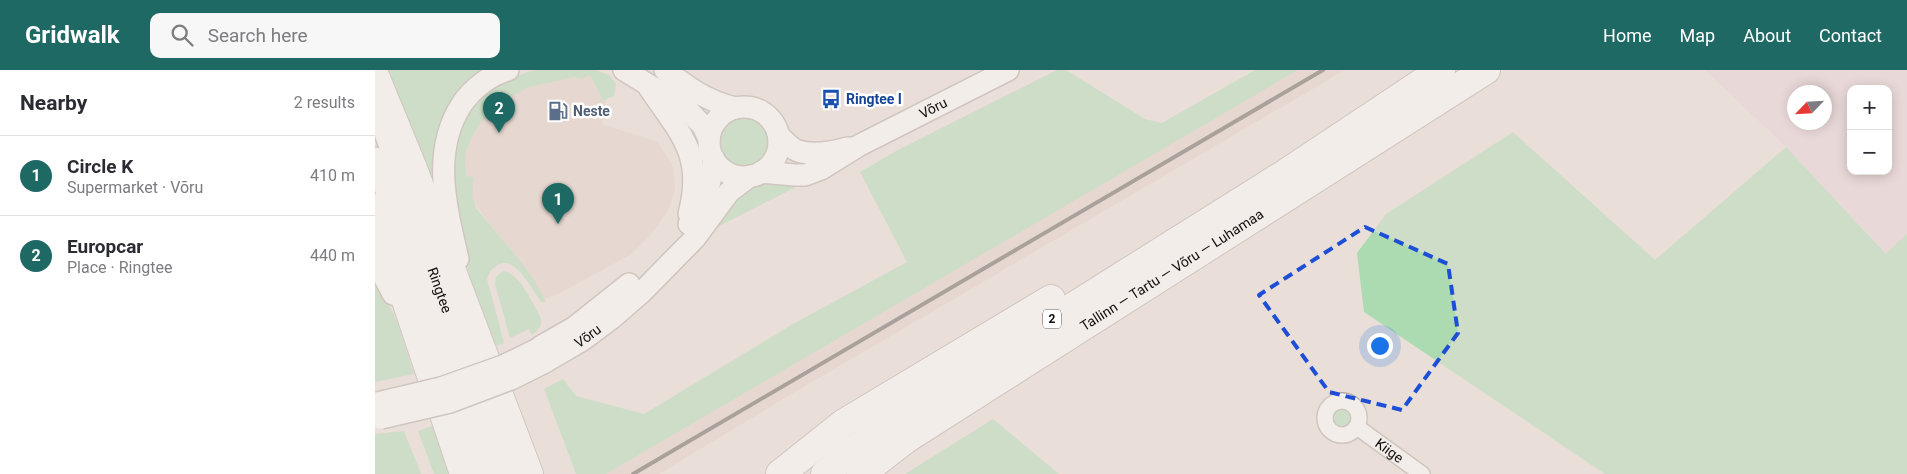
<!DOCTYPE html>
<meta charset="utf-8">
<style>
:root{--surface:#fff;--page:#f7f7f7;--text:#2b2b33;--muted:#7c7c81;--line:#e1e1e2;--accent:#1e6964}
body{margin:0;font-family:Roboto,sans-serif;background:var(--page);color:var(--text)}
.controls{position:absolute;right:15px;top:15px;display:grid;overflow:hidden;border-radius:10px;box-shadow:0 2px 12px #0003}
.controls button{width:45px;height:45px;display:grid;place-items:center;padding:0;border:0;border-bottom:1px solid var(--line);background:var(--surface);color:var(--text);font:25px sans-serif}
.compass{position:absolute;left:1412px;top:15px;width:45px;height:45px;border-radius:50%;background:var(--surface);box-shadow:0 2px 12px #0003;rotate:245deg}
.you{position:absolute;left:1004px;top:275px;width:18px;height:18px;margin:-12px;border:4px solid #fff;border-radius:50%;background:#1a73e8;box-shadow:0 0 0 8px #1a73e833}
.badge{display:grid;place-items:center;width:32px;height:32px;border-radius:50%;background:var(--accent);color:#fff;font-size:16px;font-weight:700}
.pin{position:absolute;translate:-50% -41px;filter:drop-shadow(0 1px 2px #0008)}
.pin::after{content:'';position:absolute;top:26px;width:18px;height:15px;background:inherit;clip-path:polygon(0 0,100% 0,50% 100%)}
.list{margin:0;padding:0;list-style:none}
h2{display:flex;justify-content:space-between;align-items:center;height:65px;margin:0;padding:0 20px;font-size:21px}
h2 small{font-size:16px;font-weight:400;color:var(--muted)}
.list li{display:grid;grid-template-columns:32px 1fr auto;gap:15px;align-items:center;box-sizing:border-box;height:80px;padding:0 20px;border-top:1px solid var(--line)}
.list b{display:block;font-size:19px;white-space:nowrap}
.list p{margin:0;font-size:16px;white-space:nowrap;color:var(--muted)}
.list em{font-size:16px;font-style:normal;color:var(--muted)}
.icon{flex:none;width:28px;height:28px;fill:none;stroke:currentColor;stroke-width:2;stroke-linecap:round;stroke-linejoin:round}
.map{position:relative;flex:none;width:1532px;height:404px;overflow:hidden}
header{display:flex;align-items:center;gap:30px;box-sizing:border-box;height:70px;padding:0 25px;background:var(--accent);color:#fff}
header strong{font-size:24px}
nav{display:flex;gap:28px;margin-inline-start:auto;font-size:18px}
.search{width:350px;height:45px;background:var(--page);display:flex;align-items:center;gap:12px;box-sizing:border-box;padding:0 18px;border-radius:10px;color:var(--muted);font-size:19px}
main{display:flex}
aside{flex:1;background:var(--surface)}
.map>svg:first-child{display:block}
.built{fill:#e2d1c5}
.industrial{fill:#e9d0d8;fill-rule:evenodd}
.green{fill:#addbb1}
.lines{fill:none;stroke-linecap:round;stroke-linejoin:round}
.street-casing{stroke:#b1a8a1;stroke-width:18}
.secondary-casing{stroke:#b1a8a1;stroke-width:24}
.highway-casing{stroke:#b1a8a1;stroke-width:30}
.street{stroke:#fff;stroke-width:15}
.secondary{stroke:#fff;stroke-width:21}
.highway{stroke:#fff;stroke-width:28}
.rail{stroke:#5d5853;stroke-width:4}
.secondary-bridge-casing{stroke:#b1a8a1;stroke-width:24;stroke-linecap:butt}
.secondary-bridge{stroke:#fff;stroke-width:21}
.marked{fill:none;stroke:#1d4ed8;stroke-width:4;stroke-dasharray:10 6;stroke-linejoin:round}
.labels{text-anchor:middle;dominant-baseline:central;stroke-width:5;stroke-linejoin:round;paint-order:stroke}
.shield{fill:#fff;stroke:#585654;stroke-width:1}
.shield-label{font-size:12px;font-weight:bold;fill:#100d0a}
.transit-label{font-size:14px;font-weight:bold;fill:#164399;stroke:#fff;text-anchor:start}
.street-label{font-size:14px;fill:#100d0a;stroke:#fff}
.service-label{font-size:14px;font-weight:bold;fill:#4e5e75;stroke:#fff;text-anchor:start}
</style>
<header>
<strong>Gridwalk</strong>
<div class="search"><svg class="icon" aria-label="search" viewBox="0 0 24 24"><circle cx="10" cy="10" r="6"/><path d="M15 15l6 6"/></svg>Search here</div>
<nav><a>Home</a><a>Map</a><a>About</a><a>Contact</a></nav>
</header>
<main>
<aside>
<h2>Nearby<small>2 results</small></h2>
<ul class="list">
<li><span class="badge">1</span><div><b>Circle K</b><p>Supermarket · Võru</p></div><em>410 m</em></li>
<li><span class="badge">2</span><div><b>Europcar</b><p>Place · Ringtee</p></div><em>440 m</em></li>
</ul>
</aside>
<div class="map">
<svg width="1532" height="404" viewBox="0 0 1532 404">
<rect width="100%" height="100%" fill="#e9dfd8"/>
<path class="built" d="M922,0H970L415,325L284,404H231Z
M218,4L231,30L227,54L283,72L299,98L300,120L293,141L275,166L255,185L185,223L170,229L97,130L86,82L98,51L150,13Z"/>
<path class="industrial" d="M1330,0H1532V164L1512,184L1411,77ZM1476,19H1513V101H1476ZM1420,22H1450V52H1420Z"/>
<path class="green" d="M3,0H119L93,18L64,128Z
M159,0H221L234,5L241,14L239,26L222,33L227,28L215,5L207,9L200,7L154,17L133,28L132,38C114,41 105,51 97,67C95,72 92,77 91,82C89,89 91,98 91,106L99,107L97,126L101,138L146,192L159,210L171,232H166C158,221 141,187 125,194C118,197 114,202 112,209L129,273L113,279L79,143L74,99L81,61L99,30L125,12Z
M682,0H691L770,49L787,53L880,0H923L231,404H201L169,319L188,309L201,326L269,344L418,254L532,192L485,102L521,81Z
M343 72a26 26 0 1 1 52 0a26 26 0 1 1-52 0Z
M1138,62L1280,190L1411,77L1511,184L1532,164V404H1230L989,242L982,183L1011,144Z
M396,112L423,116L344,156L341,153C357,129 364,116 396,112Z
M128,201C144,202 158,234 166,248C167,257 164,260 157,265L154,259L135,268L120,214L121,207Z
M0,205L23,254L39,304L0,312Z
M955 348a11 11 0 1 1 22 0a11 11 0 1 1-22 0Z
M618,349L684,404H530Z
M57,356L77,404H59L43,361Z
M29,361L46,404H0V364Z"/>
<g class="lines">
<defs>
<g id="street">
<circle cx="967" cy="348" r="17"/>
<path id="s1" d="M982,357L1047,404"/>
</g>
<g id="secondary">
<path d="M249,0L310,37L328,56L334,69"/>
<path d="M290,0C314,18 330,30 360,38"/>
<path d="M273,16C304,63 330,83 314,144"/>
<circle cx="369" cy="72" r="35"/>
<path id="s2" d="M6,51L117,370L132,404"/>
<path d="M404,66C410,71 416,79 423,81C438,86 458,82 473,78"/>
<path d="M0,88L45,220L112,404"/>
<path id="s3" d="M386,102L420,105H430L446,99L483,76L633,0"/>
<path d="M314,154C333,129 334,119 339,89"/>
<path d="M0,189L18,224"/>
<path d="M83,189C71,137 56,81 87,34C97,19 115,5 133,0"/>
<path d="M165,277L200,257L254,214"/>
<path id="s4" d="M170,292L206,271L237,248L267,222L320,168L354,122L375,106"/>
</g>
<g id="highway">
<path d="M0,6L37,96L154,404"/>
<path d="M0,138L89,404"/>
<path d="M405,404L469,353L676,229"/>
<path d="M450,404L472,385L570,317L911,103L1066,0"/>
<path id="s5" d="M486,404L531,369L1111,0"/>
</g>
</defs>
<use href="#street" class="street-casing"/>
<use href="#secondary" class="secondary-casing"/>
<use href="#highway" class="highway-casing"/>
<use href="#street" class="street"/>
<use href="#secondary" class="secondary"/>
<use href="#highway" class="highway"/>
<path class="rail" d="M258,404L948,0"/>
<defs>
<path id="secondary-bridge" d="M2,333L66,318L128,296L163,279
M6,348L75,332L136,309L170,292"/>
</defs>
<use href="#secondary-bridge" class="secondary-bridge-casing"/>
<use href="#secondary-bridge" class="secondary-bridge"/>
</g>
<path d="M0 0H1532V404H0ZM990,157L1073,194L1083,263L1027,340L954,322L884,225Z" fill="#e9dfd8" fill-opacity=".55" fill-rule="evenodd"/>
<path class="marked" d="M990,157L1073,194L1083,263L1027,340L954,322L884,225Z"/>
<defs>
<symbol id="bus-bare" viewBox="-9 -9 18 18"><path d="M-5-6H5V4H4V6H2V4H-2V6H-4V4H-5ZM-3.5-4V0h7V-4ZM-3.5 1.2v1.5H-2V1.2ZM2 1.2v1.5H3.5V1.2Z" fill="#1a4fb4" stroke="#fff" stroke-width="2.5" paint-order="stroke"/></symbol>
<symbol id="fuel-bare" viewBox="-9 -9 18 18"><path d="M-5.5-6h7V0h2V4h1.3V-2.5L3-4.5l.8-.8L6-3V5H2.5V1h-1V6h-7ZM-4.2-4.7v3.2H.2V-4.7Z" fill="#5c6f8a" stroke="#fff" stroke-width="2.5" paint-order="stroke"/></symbol>
</defs>
<g fill-rule="evenodd">
<use href="#bus-bare" x="442" y="15" width="28" height="28"/>
<use href="#fuel-bare" x="169" y="27" width="28" height="28"/>
</g>
<g class="labels">
<rect class="shield" x="668" y="239.5" width="18" height="19" rx="4"/>
<g class="shield-label">
<text x="677" y="249">2</text>
</g>
<g class="transit-label">
<text x="471" y="29">Ringtee I</text>
</g>
<g class="street-label">
<text stroke="none"><textPath href="#s3" startOffset="189">Võru</textPath></text>
<text stroke="none"><textPath href="#s5" startOffset="372">Tallinn — Tartu — Võru — Luhamaa</textPath></text>
<text stroke="none"><textPath href="#s2" startOffset="179">Ringtee</textPath></text>
<text stroke="none"><textPath href="#s4" startOffset="50">Võru</textPath></text>
<text stroke="none"><textPath href="#s1" startOffset="40">Kiige</textPath></text>
</g>
<g class="service-label">
<text x="198" y="41">Neste</text>
</g>
</g>
</svg>
<div class="controls">
<button>+</button>
<button>−</button>
</div>
<svg class="compass" viewBox="-18 -18 36 36"><path d="M0-13l5 13h-10z" fill="#e53935"/><path d="M0 13l5-13h-10z" fill="#7c7c81"/></svg>
<div class="you"></div>
<div class="pin badge" style="left:183px;top:154px">1</div>
<div class="pin badge" style="left:124px;top:63px">2</div>
</div>
</main>
